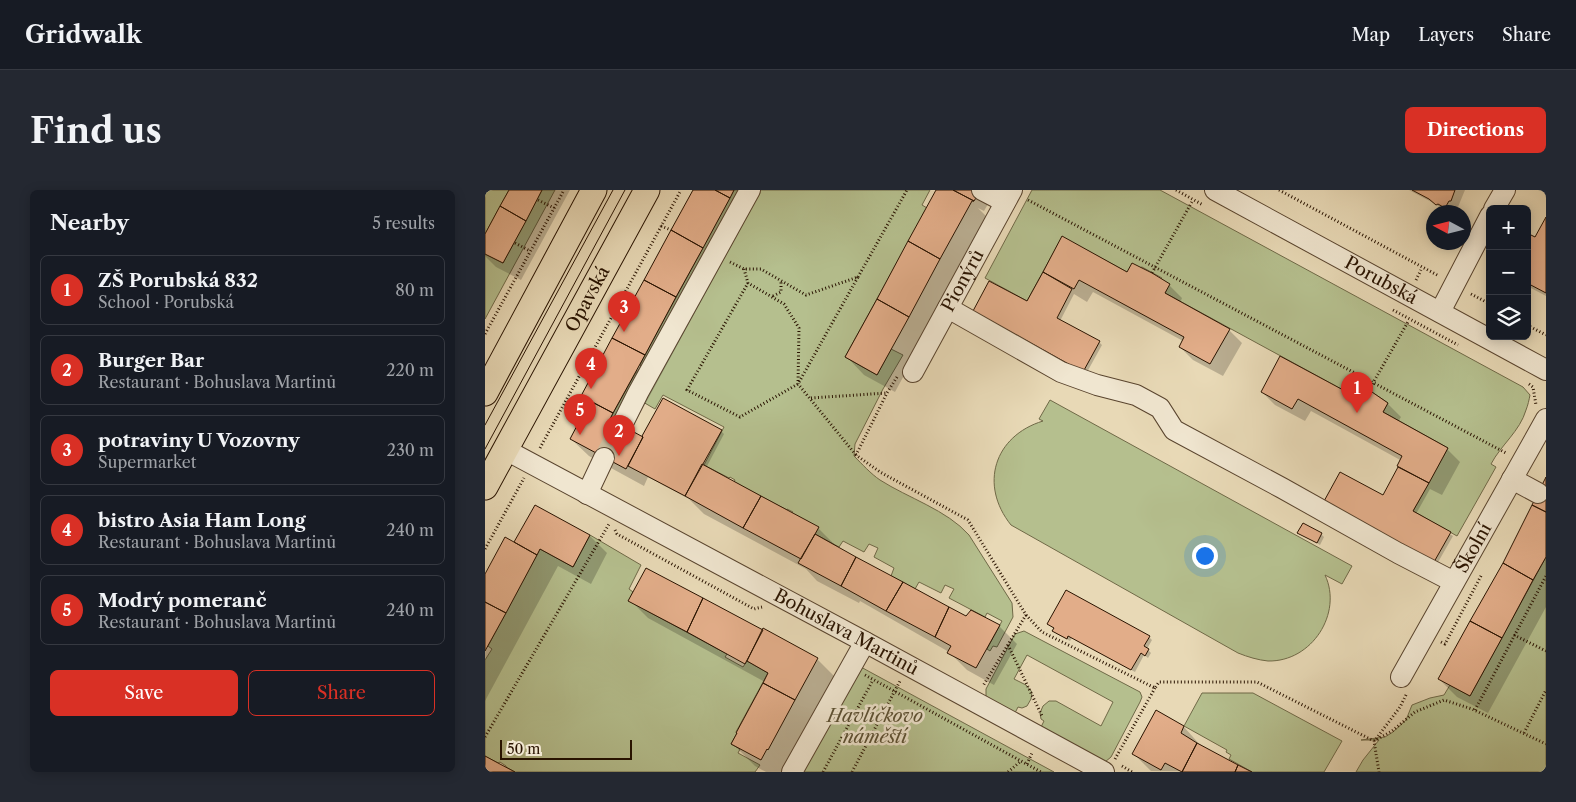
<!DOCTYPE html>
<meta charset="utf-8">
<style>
:root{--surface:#171b24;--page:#242831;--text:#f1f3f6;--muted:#9ea1a6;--line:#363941;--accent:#d93025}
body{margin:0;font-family:"Libre Caslon Text",serif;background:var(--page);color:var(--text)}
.controls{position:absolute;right:15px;top:15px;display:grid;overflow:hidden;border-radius:8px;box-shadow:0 2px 12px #0003}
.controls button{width:45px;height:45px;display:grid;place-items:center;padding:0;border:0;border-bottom:1px solid var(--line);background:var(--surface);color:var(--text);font:25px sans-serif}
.compass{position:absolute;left:941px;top:15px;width:45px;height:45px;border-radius:50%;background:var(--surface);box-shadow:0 2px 12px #0003;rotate:277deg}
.scale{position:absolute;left:15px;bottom:12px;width:132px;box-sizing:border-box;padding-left:5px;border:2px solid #291300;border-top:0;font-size:14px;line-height:18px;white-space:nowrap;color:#291300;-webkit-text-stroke:4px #f0e6d0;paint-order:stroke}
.you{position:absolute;left:719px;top:365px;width:18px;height:18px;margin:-12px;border:4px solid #fff;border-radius:50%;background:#1a73e8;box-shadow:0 0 0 8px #1a73e833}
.badge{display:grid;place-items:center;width:32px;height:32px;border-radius:50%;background:var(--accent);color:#fff;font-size:16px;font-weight:700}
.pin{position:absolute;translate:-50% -41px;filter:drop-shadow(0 1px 2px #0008)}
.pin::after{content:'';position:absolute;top:26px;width:18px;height:15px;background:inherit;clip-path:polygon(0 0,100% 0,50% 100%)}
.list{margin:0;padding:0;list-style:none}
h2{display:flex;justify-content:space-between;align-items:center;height:65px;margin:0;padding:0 20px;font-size:21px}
h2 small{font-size:16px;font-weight:400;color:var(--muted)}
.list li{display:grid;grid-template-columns:32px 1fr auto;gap:15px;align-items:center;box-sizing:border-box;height:70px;margin:0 10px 10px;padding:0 10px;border:1px solid var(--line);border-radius:8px}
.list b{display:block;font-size:19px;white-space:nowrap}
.list p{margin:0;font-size:16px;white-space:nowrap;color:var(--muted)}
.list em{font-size:16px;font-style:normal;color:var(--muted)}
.actions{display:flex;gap:10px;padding:15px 20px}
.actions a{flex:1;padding:11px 0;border:1px solid var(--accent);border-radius:8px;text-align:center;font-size:18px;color:var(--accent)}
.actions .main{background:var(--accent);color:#fff}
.icon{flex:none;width:28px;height:28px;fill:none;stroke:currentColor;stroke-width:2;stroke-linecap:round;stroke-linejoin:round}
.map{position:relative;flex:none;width:1061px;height:582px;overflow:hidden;border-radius:8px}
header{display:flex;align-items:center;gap:30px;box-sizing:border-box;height:70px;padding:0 25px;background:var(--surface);border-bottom:1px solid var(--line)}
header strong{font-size:24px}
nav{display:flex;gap:28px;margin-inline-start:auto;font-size:18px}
.intro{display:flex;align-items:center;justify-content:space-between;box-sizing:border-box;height:120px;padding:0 30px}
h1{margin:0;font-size:35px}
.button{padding:12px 22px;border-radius:8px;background:var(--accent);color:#fff;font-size:18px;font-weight:700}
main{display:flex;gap:30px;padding:0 30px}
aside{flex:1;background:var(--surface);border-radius:8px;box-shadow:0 2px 12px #0003}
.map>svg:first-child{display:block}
.green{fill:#b5bf8e;stroke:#6f6947}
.shadow{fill:#0003}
.building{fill:#e2ad89;stroke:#291300}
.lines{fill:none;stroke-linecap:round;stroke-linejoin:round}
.minor-tunnel{stroke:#cbbb9b;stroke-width:20;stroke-dasharray:20 10;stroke-linecap:butt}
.minor-casing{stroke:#59442e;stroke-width:22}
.major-casing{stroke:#291300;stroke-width:27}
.path{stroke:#291300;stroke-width:3;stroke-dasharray:1 2.5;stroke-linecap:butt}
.minor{stroke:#f0e6d0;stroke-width:20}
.major{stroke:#e8d9b6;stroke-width:25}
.tram{stroke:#291300;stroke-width:1}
.labels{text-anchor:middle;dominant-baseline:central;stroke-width:5;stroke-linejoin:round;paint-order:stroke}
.street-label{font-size:18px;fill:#291300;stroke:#f0e6d0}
.park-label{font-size:18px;font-style:italic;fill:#5a4f32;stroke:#f0e6d0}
</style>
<header>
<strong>Gridwalk</strong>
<nav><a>Map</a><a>Layers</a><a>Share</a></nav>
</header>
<div class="intro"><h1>Find us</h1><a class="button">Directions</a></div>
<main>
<aside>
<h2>Nearby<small>5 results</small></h2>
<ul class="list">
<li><span class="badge">1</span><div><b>ZŠ Porubská 832</b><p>School · Porubská</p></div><em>80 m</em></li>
<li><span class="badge">2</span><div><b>Burger Bar</b><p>Restaurant · Bohuslava Martinů</p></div><em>220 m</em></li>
<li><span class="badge">3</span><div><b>potraviny U Vozovny</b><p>Supermarket</p></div><em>230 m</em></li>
<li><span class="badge">4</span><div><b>bistro Asia Ham Long</b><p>Restaurant · Bohuslava Martinů</p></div><em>240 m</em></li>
<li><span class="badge">5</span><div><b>Modrý pomeranč</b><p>Restaurant · Bohuslava Martinů</p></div><em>240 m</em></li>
</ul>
<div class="actions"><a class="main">Save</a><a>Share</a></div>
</aside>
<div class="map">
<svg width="1061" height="582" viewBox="0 0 1061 582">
<rect width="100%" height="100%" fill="#e8d9b6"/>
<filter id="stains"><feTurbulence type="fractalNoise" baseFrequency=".004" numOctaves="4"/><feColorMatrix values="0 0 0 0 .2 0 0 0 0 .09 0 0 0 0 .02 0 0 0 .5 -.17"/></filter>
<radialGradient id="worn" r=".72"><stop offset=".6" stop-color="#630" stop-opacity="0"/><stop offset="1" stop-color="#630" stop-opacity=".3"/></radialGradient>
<path class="green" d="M0,0H24L0,44Z
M57,0H70L0,129V64L18,73Z
M249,0H445L437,15L442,18L360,167L392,185L406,159L418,165L398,199L370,254L369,266C377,274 386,284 395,290C423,308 462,320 484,345L527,413L528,427L512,457L508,456L505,461L502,459L517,431L502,423L500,427L464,408L469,399L460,395L456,403L434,392L430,399L406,386L409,378L389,367L393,358L384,354L379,362L358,351L354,357L330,344L333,338L307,323L308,322L302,319V320L249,292L250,290L245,287L244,288L219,275L239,237L178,205L170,219L158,212L133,231L126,227L151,182H152L156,176L155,175L160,165Z
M547,0H675L1038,197L1045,205C1044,210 1043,215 1041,220C1035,241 1016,255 1006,274L1011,277L972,346L928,321L963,258L898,222L903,213L884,200L865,192L860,201L680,103L684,94L676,89L677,88L657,77L642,82L577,47L542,111L500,88Z
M565,210L867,376L857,394L840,385C858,423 827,472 783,471C773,470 763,467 753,463L526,335C494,295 509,246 558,231L554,229Z
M105,345L156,375L144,399L148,402L144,411L242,464L240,467L258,477L262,471L283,483L251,542L252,543L246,554L255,559L253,563L275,575L270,582H30L21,577V576L15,572L13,573L0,566V470L7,459L3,456L55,359L88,377Z
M1061,367V582H871L878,570L894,550H876L900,547L908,542L921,530L927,515L945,508L959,505L965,495L985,506Z
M539,441L655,502L657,507L655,512L626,567L620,572L556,537L559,531L556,529L555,523L558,516L564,511H571L616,536L628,512L542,465L529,489L541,495L547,502L546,509L542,516L537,518L533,517L530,523L501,507V499L530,444Z
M374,476L569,582H314Z
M717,503H768L857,551L839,582H767L744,569L746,565L741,562L742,560L699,536Z"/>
<path class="shadow" d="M25,0H85L36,90L11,77L0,66V47Z
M209,0H265L254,19L262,27L145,242L162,250L236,241L239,244L221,278L333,338L351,356L481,428L514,436L532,454L509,495L482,480L464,462L375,411L374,413L332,391L321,379L219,324L204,309L163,287L159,296L104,266L86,249L105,214L97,206Z
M453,0H511L499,21L493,18L504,29L410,202L379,185L362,167Z
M924,0H980L973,17H971L968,22L960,20L959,21L952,15Z
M1061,30V106L1042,96V45L1051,49Z
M577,48L643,84L684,95L697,108L695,113L744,140L757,153L738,186L708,170L695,157L698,151L608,102L602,112L589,104L575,131L614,152L617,155L601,184L508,134L542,113Z
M777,202L860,203L884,202L903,214L916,227L913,232L962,259L975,272L957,305L945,299L931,324L968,346L952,374L899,307L915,277L917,271L826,221L820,231L790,215Z
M1061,290V417L1003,523L972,507L954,489L1019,374Z
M50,316L105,346L122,363L106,394L73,376L0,511V386L30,354Z
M814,342L836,344L839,347L835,355Z
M581,402L664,447L667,450L662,459L666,463L663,468L659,465L650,482L587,448L585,451L572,444L569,441L570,439L563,434Z
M145,410L332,469L350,487L303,582H281L270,576L248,554L280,492L163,428Z
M671,522L699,537L716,556L764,582L666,581L648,563Z"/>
<path class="building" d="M24,0H57L41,31L15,16Z
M208,0H230L245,8L218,58L186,40Z
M230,0H249L245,8Z
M451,0H468L489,11H487L455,69L423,51Z
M468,0H496L489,11Z
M927,0H970L966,11H964L960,18L953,14L951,15L944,9Z
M15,16L41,31L18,73L0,64V44Z
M1061,27V103L1042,93V43L1050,47Z
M186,40L218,58L191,107L159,90Z
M577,46L642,82L647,73L667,83L685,94L680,103L745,139L725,174L694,157L699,147L594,90L589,99L558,82Z
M423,51L455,69L424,127L392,109Z
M558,82L587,99L572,128L615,151L598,182L488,121L504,91L542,111Z
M159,90L191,107L160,165L127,148Z
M392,109L424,127L392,185L360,167Z
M127,148L160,165L128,223L96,206Z
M795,166L860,201L865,192L884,200L903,213L898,222L963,258L944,293L912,276L917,266L813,209L807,219L776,202Z
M178,208L237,240L200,306L143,276L158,247L157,246Z
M105,211L128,223L125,229L158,247L141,279L85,249Z
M217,274L276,306L258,338L200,306Z
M913,277L944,293L928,321L966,342L949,372L838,313L855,282L898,305Z
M1061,287V322L1047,315Z
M276,306L334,337L316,369L258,338Z
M50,315L105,345L88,377L55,359L52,365L29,352Z
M1047,315L1061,322V367L1048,390L1018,373Z
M818,333L837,343L832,353L812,343Z
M330,344L371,367L356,396L313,373Z
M20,347L52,365L21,423L0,412V384Z
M371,367L418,392L401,421L356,396Z
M1018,373L1048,390L1017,448L985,431Z
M161,378L218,408L202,442L143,411Z
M418,392L464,417L450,447L401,421Z
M581,400L665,446L659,456L664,459L660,466L656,463L646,480L583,446L582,449L567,441L569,438L562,434Z
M218,408L278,440L260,474L202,442Z
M0,412L21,423L0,461Z
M464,417L481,426L486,420L515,435L491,478L462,463L466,456L450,447Z
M985,431L1017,448L985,506L953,489Z
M278,438L333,468L310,510L278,493L283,483L262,471Z
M278,493L310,510L283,560L282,559L276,570L246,554L252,543H251Z
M671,520L699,536L696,543L712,553L697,582L680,573L676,580L647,564Z
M712,553L753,575L750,582H697Z
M0,566L13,573L30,582H0Z
M753,575L767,582H750Z"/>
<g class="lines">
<path class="minor-tunnel" d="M119,268L137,235"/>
<defs>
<g id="minor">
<path d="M497,0L520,12"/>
<path id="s1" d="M730,0L1061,180"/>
<path d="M1009,19L1020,0"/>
<path d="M463,118L576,182L612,195L651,205L675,218L689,240L797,298L913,363L969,392"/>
<path d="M955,122L1005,26"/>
<path id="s2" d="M428,182L527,0"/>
<path d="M137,235L153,203L265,0"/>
<path id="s3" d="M21,260L380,452L619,582"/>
<path d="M1027,289L1053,303"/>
<path d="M102,304L119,268"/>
<path id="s4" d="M916,487L1061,229"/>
<path d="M307,582L380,452"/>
</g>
<g id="major">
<path d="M0,203L109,0"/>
<path id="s5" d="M0,297L162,0"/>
</g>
</defs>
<use href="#minor" class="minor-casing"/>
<use href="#major" class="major-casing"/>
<path class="path" d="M691,0L718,15
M794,0L954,86
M53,10L69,18
M543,10L1021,263
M176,36L186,40
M30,53L45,61
M245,72L259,79H276L321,105L373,87L313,194L255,227L202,200L263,93
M259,79L263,93L299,114L314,138L313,194L371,265
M667,83L708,10
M373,87L422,0
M931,90L936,80
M986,104L1005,114
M288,106L296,102V91
M908,120L973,155
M1042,135L1061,145
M0,144L79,0
M412,187L402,203L371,265L395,282L483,330L541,425L498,496
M1044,194L1048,197L1051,215
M884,200L924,130
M326,208L402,203
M55,258L196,0
M130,340L132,344L269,419L277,417
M0,359L39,288
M541,425L557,442L670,498L674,492H772L889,551L894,582
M1029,445L1061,461
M956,452L960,454L997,384
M523,455L557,526
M380,485L556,582
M990,520L1061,386
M1039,543L1061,500
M0,547L124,334
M891,549L915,517L922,503
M889,551L907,541L930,522L959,510L987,519L1061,554
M630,569L670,498
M542,574L547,563
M637,576L647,582
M338,582L388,490
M367,582L415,491
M523,582L536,571"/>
<use href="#minor" class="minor"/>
<use href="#major" class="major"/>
<path class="tram" d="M0,235L128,0
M0,259L140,0"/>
</g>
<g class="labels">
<g class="street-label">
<text stroke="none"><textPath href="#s1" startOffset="189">Porubská</textPath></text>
<text stroke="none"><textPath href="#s2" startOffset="104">Pionýrů</textPath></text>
<text stroke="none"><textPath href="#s5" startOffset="214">Opavská</textPath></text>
<text stroke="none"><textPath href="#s4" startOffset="148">Školní</textPath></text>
<text stroke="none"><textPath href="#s3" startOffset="386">Bohuslava Martinů</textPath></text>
</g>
<g class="park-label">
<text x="390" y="526">Havlíčkovo<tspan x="390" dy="21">náměstí</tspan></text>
</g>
</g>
<rect width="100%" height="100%" filter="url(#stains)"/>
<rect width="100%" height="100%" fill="url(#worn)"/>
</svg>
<div class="controls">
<button>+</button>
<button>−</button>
<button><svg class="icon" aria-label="layers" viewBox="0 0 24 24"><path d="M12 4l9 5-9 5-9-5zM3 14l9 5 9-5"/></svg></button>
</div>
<svg class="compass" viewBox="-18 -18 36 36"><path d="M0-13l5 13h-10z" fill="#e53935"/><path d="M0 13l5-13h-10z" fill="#9ea1a6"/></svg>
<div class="scale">50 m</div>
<div class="you"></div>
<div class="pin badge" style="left:872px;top:223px">1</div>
<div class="pin badge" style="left:134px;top:266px">2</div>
<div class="pin badge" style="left:139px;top:142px">3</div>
<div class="pin badge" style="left:106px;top:199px">4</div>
<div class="pin badge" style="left:95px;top:245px">5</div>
</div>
</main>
